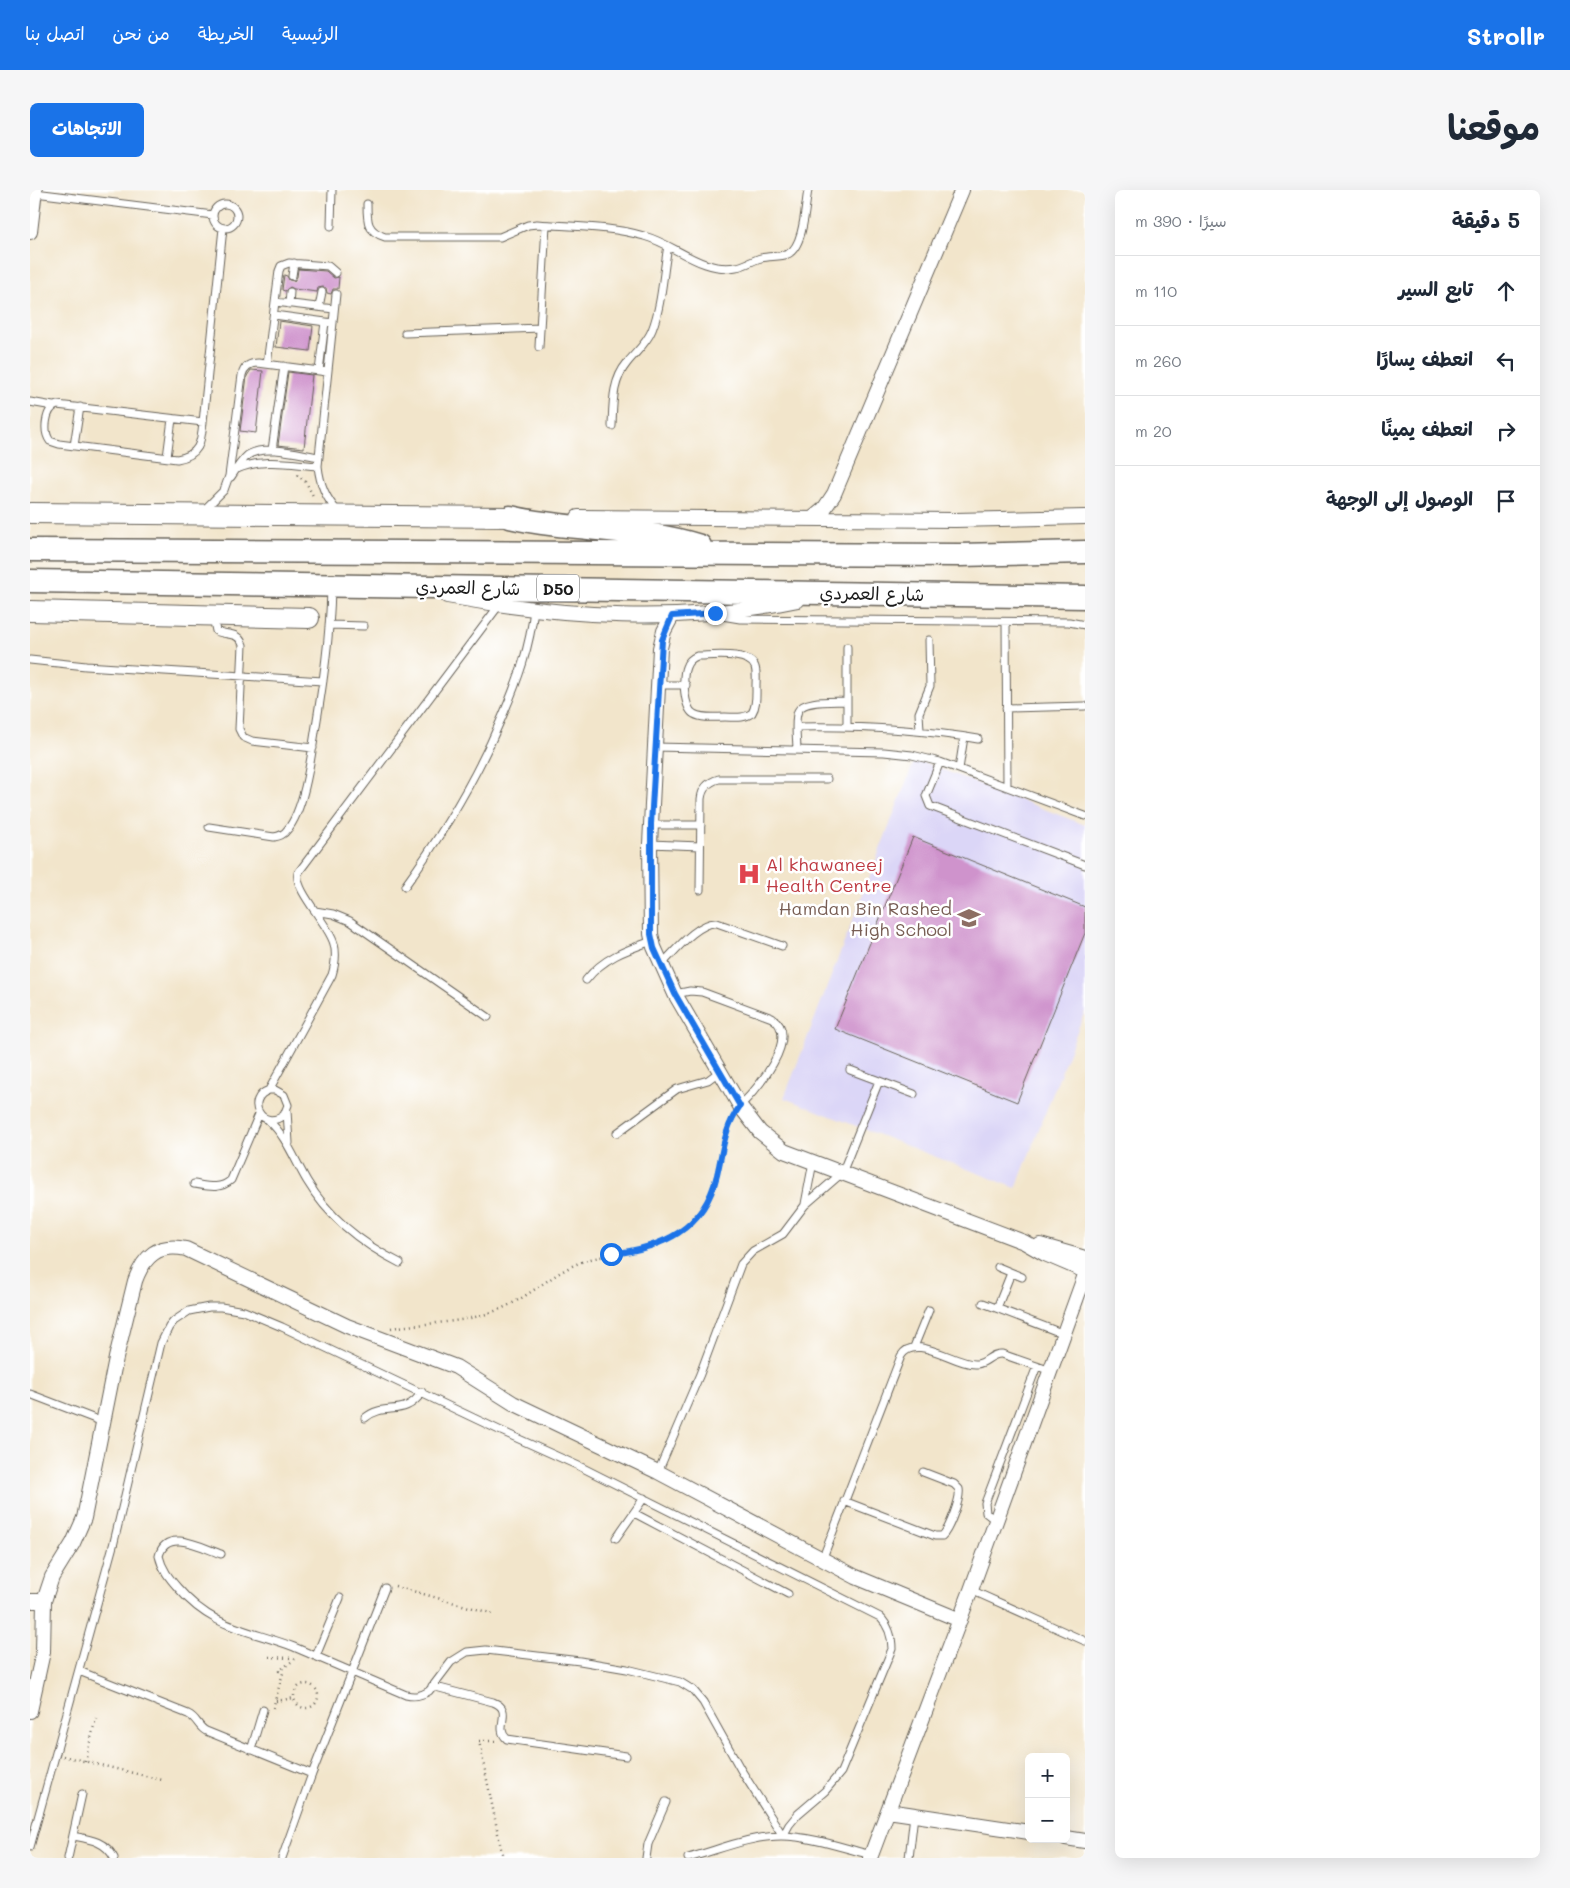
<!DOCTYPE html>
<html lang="ar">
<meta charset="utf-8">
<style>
:root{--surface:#fff;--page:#f6f6f7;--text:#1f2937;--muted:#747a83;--line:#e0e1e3;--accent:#1a73e8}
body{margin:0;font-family:Mali,"Playpen Sans Arabic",sans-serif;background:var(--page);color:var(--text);direction:rtl}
.controls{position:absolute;right:15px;bottom:15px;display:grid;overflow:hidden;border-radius:8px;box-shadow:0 5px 20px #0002}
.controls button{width:45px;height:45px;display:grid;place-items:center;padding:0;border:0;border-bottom:1px solid var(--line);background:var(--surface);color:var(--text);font:25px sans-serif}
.stop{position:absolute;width:15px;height:15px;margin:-11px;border:4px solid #1a73e8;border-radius:50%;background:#fff}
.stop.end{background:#1a73e8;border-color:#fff;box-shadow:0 1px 5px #0008}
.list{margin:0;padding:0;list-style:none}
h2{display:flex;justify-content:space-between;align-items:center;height:65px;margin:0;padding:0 20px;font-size:21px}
h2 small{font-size:16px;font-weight:400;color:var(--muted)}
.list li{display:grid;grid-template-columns:32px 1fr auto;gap:15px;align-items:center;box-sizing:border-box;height:70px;padding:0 20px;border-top:1px solid var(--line)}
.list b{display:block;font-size:19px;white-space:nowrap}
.list em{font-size:16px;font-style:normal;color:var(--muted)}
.icon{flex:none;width:28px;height:28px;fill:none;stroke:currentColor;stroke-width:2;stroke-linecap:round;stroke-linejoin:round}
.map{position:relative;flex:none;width:1055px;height:1668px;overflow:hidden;direction:ltr;border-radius:8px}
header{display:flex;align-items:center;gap:30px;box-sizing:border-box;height:70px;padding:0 25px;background:var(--accent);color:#fff}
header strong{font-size:24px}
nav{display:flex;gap:28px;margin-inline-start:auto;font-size:18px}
.intro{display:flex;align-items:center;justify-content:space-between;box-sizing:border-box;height:120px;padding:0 30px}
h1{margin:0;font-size:35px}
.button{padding:12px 22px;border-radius:8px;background:var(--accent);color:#fff;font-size:18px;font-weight:700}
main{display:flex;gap:30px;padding:0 30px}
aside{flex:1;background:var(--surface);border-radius:8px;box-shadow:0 5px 20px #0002}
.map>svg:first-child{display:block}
.built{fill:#dbd6f7}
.building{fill:#cf93cc}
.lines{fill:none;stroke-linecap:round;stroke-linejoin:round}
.lane-casing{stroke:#676259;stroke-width:9}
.street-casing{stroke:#676259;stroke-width:16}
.secondary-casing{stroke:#676259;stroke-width:22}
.primary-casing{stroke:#676259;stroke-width:25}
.path{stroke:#676259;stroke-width:2.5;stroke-dasharray:1 4;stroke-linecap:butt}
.lane{stroke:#fff;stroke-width:7}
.street{stroke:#fff;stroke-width:14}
.secondary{stroke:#fff;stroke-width:20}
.primary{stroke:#fff;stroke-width:22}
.route{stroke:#1a73e8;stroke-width:6}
.labels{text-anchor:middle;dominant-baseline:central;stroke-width:5;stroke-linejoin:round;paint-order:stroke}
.shield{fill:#fff;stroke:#606060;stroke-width:1}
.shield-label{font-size:16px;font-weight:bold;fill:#1c1c1c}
.street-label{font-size:18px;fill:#1c1c1c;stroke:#fff}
.health-label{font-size:18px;fill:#be3a42;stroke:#fff;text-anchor:start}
.education-label{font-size:18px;fill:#785e54;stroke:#fff;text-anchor:end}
</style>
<header>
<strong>Strollr</strong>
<nav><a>الرئيسية</a><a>الخريطة</a><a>من نحن</a><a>اتصل بنا</a></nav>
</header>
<div class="intro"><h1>موقعنا</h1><a class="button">الاتجاهات</a></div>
<main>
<aside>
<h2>5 دقيقة<small>سيرًا · 390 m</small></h2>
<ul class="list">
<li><svg class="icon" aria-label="ahead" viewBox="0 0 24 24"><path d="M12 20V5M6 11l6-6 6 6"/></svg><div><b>تابع السير</b></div><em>110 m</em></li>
<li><svg class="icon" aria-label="left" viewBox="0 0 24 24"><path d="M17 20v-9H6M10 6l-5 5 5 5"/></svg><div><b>انعطف يسارًا</b></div><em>260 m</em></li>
<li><svg class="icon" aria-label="right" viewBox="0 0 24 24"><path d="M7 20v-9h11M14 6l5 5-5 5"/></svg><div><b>انعطف يمينًا</b></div><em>20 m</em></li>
<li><svg class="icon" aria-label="arrive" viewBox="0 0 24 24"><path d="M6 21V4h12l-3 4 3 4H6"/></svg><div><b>الوصول إلى الوجهة</b></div></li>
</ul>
</aside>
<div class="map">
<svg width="1055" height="1668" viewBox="0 0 1055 1668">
<rect width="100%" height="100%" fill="#fff"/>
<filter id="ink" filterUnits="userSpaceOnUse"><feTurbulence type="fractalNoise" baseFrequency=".02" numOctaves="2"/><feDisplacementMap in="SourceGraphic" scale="10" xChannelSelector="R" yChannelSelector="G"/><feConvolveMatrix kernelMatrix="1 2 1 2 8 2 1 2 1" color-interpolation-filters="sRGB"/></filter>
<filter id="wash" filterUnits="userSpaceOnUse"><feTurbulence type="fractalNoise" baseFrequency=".0096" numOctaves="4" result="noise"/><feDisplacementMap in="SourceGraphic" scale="20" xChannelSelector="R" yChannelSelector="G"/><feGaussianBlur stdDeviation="1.12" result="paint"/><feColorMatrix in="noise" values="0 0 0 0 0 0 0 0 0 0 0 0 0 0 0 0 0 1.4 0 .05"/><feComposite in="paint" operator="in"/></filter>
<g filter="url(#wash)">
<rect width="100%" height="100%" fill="#f2e5cb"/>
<path class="built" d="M885,569L1055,635V821L986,998L754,908Z"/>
<g id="blocks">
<path class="building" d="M268,79L296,81L304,88L309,87L308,99H303L301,104L297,103L296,98L293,97L288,98L287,102L264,99L260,97L255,101L252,100L254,85L257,86L259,90L264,91L267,87Z
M249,131L283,136L280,161L246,157Z
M221,180L233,181L226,243L210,241L217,186Z
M258,182L282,185L274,258L248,255Z
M883,647L1055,717V743L987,912L805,839Z"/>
</g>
</g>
<g filter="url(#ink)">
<use href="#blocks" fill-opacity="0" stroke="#676259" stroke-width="1"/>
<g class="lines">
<defs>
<path id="lane" d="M5,3L183,25
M337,14C337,32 337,41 355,47H470L498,35L507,34C542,37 580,36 614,46C645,54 671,83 706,77C715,76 723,70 731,68C740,66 750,67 758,64C774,56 775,16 778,0
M183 26a12 12 0 1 1 24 0a12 12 0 1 1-24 0Z
M301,36L302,0
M262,86L264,73
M306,104L288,276C290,295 296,308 308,322
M245,112L304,119
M259,114L260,102
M289,117L292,102
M244,125L303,133
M375,143L510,138
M509,157L516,35
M237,174L249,81L251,76L259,73L298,76L306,83
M289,181L295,132
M0,212L23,216
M173,232L27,215C15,219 13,242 20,251L29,254L147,269C170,265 171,253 173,232L193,38
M582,236C583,214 582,191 597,173C606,162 617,153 622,140C632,115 633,83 638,56
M44,256L50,217
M242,260L254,176
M137,267L142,229
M207,279C233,268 260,274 288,276
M201,287C206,279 211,271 218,265C235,254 269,264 289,267
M174,320L194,300L199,286L212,185C214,177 219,173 228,173L297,182
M692,426L710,429L1039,432L1055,435
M183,427L186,441C197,446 208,441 213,455L209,539L213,547L222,551L283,558
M976,432L977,597
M300,435L334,436
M667,466C682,466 719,461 725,477C727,483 726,490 726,496C726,505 727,515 722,523C714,529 704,527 695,527C686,527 673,529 664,524C654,519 652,487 656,477C658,471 662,468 667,466Z
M0,470L56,476L293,491
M629,495H656
M976,518L1055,516
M817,536V457
M767,537C829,536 888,539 948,549
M890,540L889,523L900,496L899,450
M625,557L854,562L882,565L910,572L1055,626
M767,560C767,551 764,529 768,521C773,509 805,512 817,511
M910,572L896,606L900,616L1055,675
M929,579L934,547
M621,635H671
M179,637L244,647C249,646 254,645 257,640C274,621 281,568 285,542C293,494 300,447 301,398
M620,654L670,656
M375,696C414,642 447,587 473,525C488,490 500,457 504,419
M670,700L671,609C672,598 678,592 689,589H797
M285,721L303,724L320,731L458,827
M632,774C645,761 669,731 687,733L752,756
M556,790C573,768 596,760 622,751
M645,804L660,801L672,802L742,828C772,847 726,900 710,916
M820,880L884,904
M239,900H245L254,905L258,915L254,925C232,942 214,909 239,900L302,785C305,775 307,765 304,754C299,734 264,701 268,683L470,414
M257,921L259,953
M238,930C257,947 264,969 277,991C299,1028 332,1054 370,1073
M587,943L647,899L678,890L690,881
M164,994C177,996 190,1000 201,990L229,924
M775,1014L783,972
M968,1077L992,1087
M953,1113L1034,1144
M967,1118L981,1083
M884,1157L899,1120
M0,1204L73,1232
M335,1228C355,1211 374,1229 392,1202
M628,1282L670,1184L711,1074L723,1061L753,1044L775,1015L812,983L849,891
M814,1311L905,1346H912C919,1340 931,1308 929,1299L924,1294L893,1282
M604,1323L758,1404
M965,1330L956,1323L955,1313L1007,1176
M586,1348L614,1308
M191,1364C173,1358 136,1337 129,1366C132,1379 139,1388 148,1398C183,1439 217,1439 264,1457C302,1473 339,1489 376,1505C385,1507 391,1506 399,1501L421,1472L437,1462L456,1460L550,1471L597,1479L650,1492L663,1500L673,1512L711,1580L753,1646
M792,1370L871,1166C885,1142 926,1176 947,1174C957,1173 961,1163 972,1164L1021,1181
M941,1400L1055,1451
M286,1466L310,1408
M49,1481L158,1524C167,1528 168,1537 176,1541L282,1584
M402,1496L463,1512C485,1520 463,1537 477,1549L596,1566
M221,1560L233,1520
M43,1646C59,1649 76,1651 84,1668
M0,1657L84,1352L131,1153L139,1137L144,1131L159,1121L179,1117H191L214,1121L252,1137L469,1240L551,1277L850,1427C859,1436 862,1446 862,1459L811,1582L795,1601L768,1624L759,1635L753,1646
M38,1668L52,1604
M252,1668L282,1584L355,1398
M616,1668L618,1654L636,1612
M658,1668C688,1660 720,1646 751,1646C779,1646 814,1658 841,1665
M879,1668L884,1625"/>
<path id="street" d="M0,42L5,0
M548,327L925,330L1055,327
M782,329L794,319L804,304L932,0
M417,406C534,427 650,435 768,410
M642,426L634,441L630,458L620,654L621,744L624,757L645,804L710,916L730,942L754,961L994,1052L1015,1064L1055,1081
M1010,1055L1055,1068
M0,1411H14
M0,1521L13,1462L14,1411L22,1387L43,1353L54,1328L86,1168L105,1091C114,1066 128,1053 156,1059L317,1136L426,1177L483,1213L628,1282L826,1387L930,1430
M858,1621L999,1642
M1036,1648L1055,1651
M840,1668L941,1400L1055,1085"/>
<path id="secondary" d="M0,323L480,327
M0,421L279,428"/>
<path id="primary" d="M480,327C543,342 608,336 670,356
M0,360L930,365L1055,362
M0,391L1055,407"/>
</defs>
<use href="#lane" class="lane-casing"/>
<use href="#street" class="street-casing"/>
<use href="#secondary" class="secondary-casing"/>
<use href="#primary" class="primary-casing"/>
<path class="path" d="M267,285L276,292L284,308
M361,1138C401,1132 441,1134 479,1115C505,1102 526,1081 554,1071C572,1065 591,1065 609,1060C632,1055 652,1043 667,1026C691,997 687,960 702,927
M365,1396L464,1424
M239,1467L262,1468
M264 1506a12 12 0 1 1 24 0a12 12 0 1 1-24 0Z
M246,1511L264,1508
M243,1518L253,1483L249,1481L265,1469
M465,1551H449L473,1668
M33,1566L132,1590
M55,1572L66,1528"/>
<use href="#lane" class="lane"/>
<use href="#street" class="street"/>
<use href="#secondary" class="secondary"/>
<use href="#primary" class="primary"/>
</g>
</g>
<g class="lines" filter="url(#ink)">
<path class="route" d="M581,1064C632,1058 674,1040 687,985C693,960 694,938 710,916L645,804L624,758L621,744V634L632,450L642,426L685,423"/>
</g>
<defs>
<symbol id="hospital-bare" viewBox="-9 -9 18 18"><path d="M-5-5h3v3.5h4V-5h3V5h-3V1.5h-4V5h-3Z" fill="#e0444e" stroke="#fff" stroke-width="2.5" paint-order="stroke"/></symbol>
<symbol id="school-bare" viewBox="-9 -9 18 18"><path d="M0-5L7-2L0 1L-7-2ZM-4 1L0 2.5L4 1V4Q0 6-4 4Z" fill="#8d6e63" stroke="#fff" stroke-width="2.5" paint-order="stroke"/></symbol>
</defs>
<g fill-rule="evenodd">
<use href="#hospital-bare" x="703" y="668" width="32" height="32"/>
<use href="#school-bare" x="923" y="712" width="32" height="32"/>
</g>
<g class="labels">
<rect class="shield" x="507" y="384.5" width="42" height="27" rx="4"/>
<g class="shield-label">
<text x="528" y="398">D50</text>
</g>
<g class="street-label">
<text transform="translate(438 397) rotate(1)">شارع العمردي</text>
<text transform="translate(842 403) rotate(1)">شارع العمردي</text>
</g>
<g class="health-label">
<text x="736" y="674">Al khawaneej<tspan x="736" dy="21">Health Centre</tspan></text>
</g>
<g class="education-label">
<text x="922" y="718">Hamdan Bin Rashed<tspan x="922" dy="21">High School</tspan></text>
</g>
</g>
</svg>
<div class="controls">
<button>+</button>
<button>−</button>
</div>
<div class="stop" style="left:581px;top:1064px"></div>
<div class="stop end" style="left:685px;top:423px"></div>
</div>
</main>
